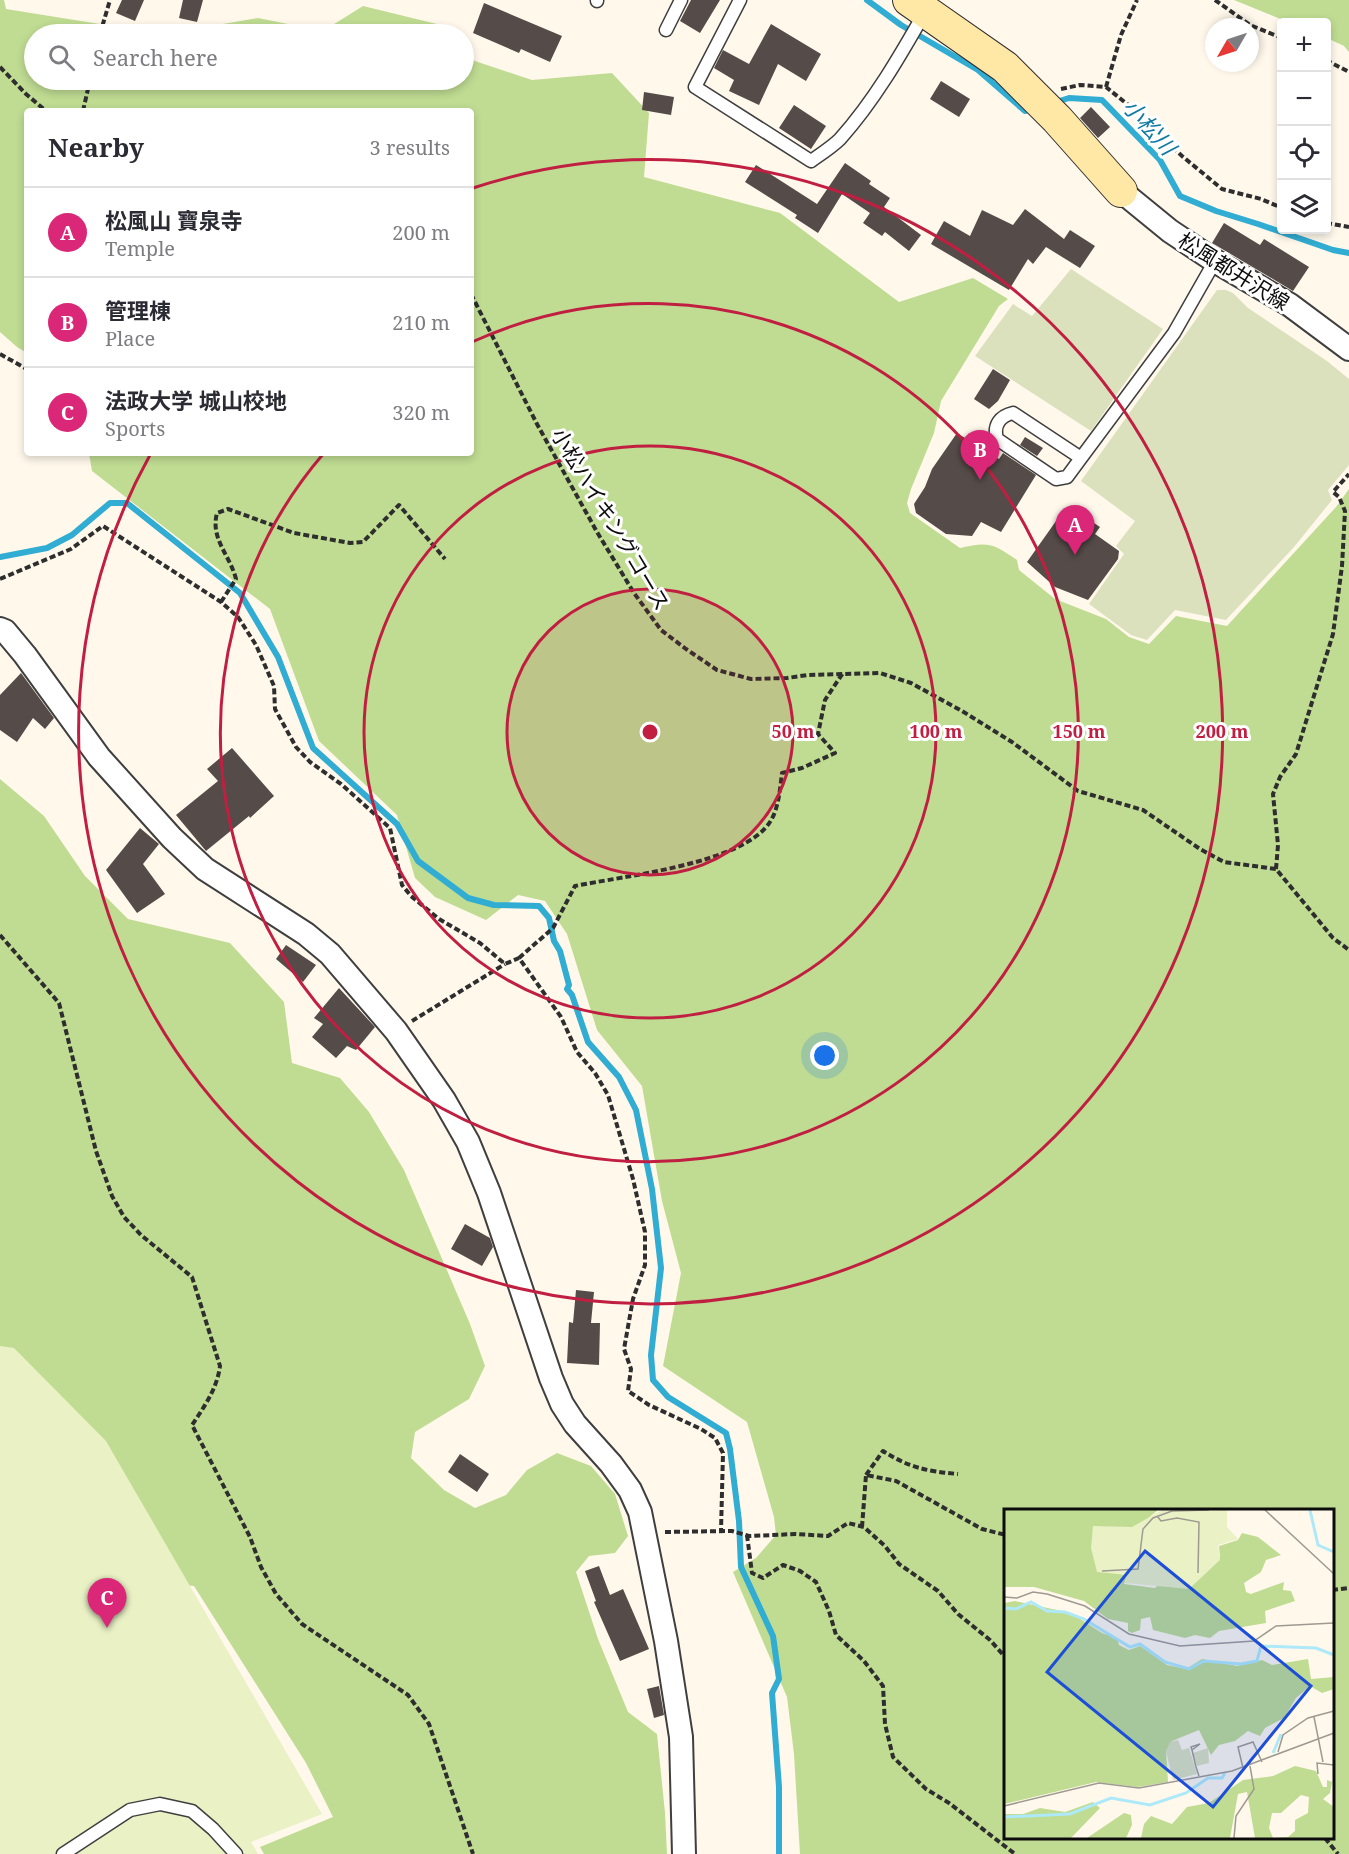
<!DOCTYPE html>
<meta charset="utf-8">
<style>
:root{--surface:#fff;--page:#f2f2f3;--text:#2b2b33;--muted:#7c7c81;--line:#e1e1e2;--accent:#db2777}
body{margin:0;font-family:"Noto Serif","Noto Sans JP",serif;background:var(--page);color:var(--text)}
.controls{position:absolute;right:18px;top:18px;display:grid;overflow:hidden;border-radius:6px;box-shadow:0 3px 9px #0003}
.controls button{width:54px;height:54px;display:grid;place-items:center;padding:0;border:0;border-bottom:2px solid var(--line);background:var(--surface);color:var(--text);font:30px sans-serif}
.compass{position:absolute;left:1205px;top:18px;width:54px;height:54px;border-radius:50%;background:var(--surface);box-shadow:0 3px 9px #0003;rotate:231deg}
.you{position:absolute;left:825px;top:1056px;width:21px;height:21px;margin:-15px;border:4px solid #fff;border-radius:50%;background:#1a73e8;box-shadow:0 0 0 9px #1a73e833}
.badge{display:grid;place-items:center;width:39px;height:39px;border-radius:50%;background:var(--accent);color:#fff;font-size:20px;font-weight:700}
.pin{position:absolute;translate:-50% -50px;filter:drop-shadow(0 2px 3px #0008)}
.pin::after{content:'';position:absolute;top:32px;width:21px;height:18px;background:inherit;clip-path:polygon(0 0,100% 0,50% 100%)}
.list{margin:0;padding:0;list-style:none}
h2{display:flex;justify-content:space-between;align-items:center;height:78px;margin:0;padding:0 24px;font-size:26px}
h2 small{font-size:20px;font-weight:400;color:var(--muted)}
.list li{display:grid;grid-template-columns:39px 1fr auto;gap:18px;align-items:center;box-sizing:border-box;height:90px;padding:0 24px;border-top:2px solid var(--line)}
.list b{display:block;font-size:22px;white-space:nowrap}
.list p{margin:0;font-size:20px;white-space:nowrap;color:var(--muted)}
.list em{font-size:20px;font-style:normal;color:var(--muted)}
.icon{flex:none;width:33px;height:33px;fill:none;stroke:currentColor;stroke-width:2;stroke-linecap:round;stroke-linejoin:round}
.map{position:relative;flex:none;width:1349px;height:1854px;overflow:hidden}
.search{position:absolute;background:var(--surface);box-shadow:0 3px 9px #0003;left:24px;top:24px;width:450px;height:66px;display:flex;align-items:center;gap:15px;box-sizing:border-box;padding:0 21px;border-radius:33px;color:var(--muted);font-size:22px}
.panel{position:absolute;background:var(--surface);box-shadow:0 3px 9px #0003;left:24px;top:108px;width:450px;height:348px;border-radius:6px}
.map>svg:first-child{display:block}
.forest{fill:#bfdc92;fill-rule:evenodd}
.cemetery{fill:#dbe1bc}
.pitch{fill:#e9f1c5}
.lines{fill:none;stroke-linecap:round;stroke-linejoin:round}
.stream{stroke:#31acd2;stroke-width:6}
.building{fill:#554b48}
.lane-casing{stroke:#3f3f3f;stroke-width:15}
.street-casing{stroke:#3f3f3f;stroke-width:26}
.secondary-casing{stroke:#2e2e2e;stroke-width:34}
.path{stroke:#2e2e2e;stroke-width:4;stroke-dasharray:6 3;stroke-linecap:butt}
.lane{stroke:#fff;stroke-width:12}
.street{stroke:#fff;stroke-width:22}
.secondary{stroke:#ffe7a6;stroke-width:32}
.ring{fill:none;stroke:#c11f41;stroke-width:3}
.labels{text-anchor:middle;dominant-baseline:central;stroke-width:6;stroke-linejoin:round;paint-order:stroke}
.street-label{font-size:21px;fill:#0c0c0c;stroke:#fff}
.water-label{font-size:22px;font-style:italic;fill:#117aa2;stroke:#fff}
.inset-river{fill:none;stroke:#ade9f8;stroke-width:3}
.inset-road{fill:none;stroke:#9e9a92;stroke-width:1.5}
.view{fill:#1d4ed8;fill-opacity:0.15;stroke:#1d4ed8;stroke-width:3}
.inset-edge{fill:none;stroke:#0c0c0c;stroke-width:3}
.centre{fill:#c11f41;stroke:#fff;stroke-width:3}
.ring-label{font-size:18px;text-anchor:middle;font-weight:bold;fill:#c11f41;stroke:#fff;stroke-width:6;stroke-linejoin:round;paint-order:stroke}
</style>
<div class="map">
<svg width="1349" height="1854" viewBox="0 0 1349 1854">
<rect width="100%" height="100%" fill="#fff8eb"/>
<path class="forest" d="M0,0H4L6,9L162,34H34V80H464V52L469,59L532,80L612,73L649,113L644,177L780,213L899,302L973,278L1008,299L999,306L941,401L934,433L911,489L907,503L910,513L960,548C989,541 994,544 1017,560L1019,570L1055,599L1106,619L1129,637L1149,644L1176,616L1227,626L1336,507L1349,489V1854H800L794,1754L787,1697L733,1572L756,1558L776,1535L774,1517L747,1422L663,1366L681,1273L662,1201L642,1086L597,1030L567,934L545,901L518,895L486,920L435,897L415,878L397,815L319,741L270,609L92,471L89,453H471V111H27V353L17,347L0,332ZM1006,1510H1332V1838H1006Z
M1234,0H1349V52L1344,46L1327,38L1326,22H1288Z
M363,6L445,26L451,34H165L258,18L323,31Z
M0,779L44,816L85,876L128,919L230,943L284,1002L292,1063L340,1078L369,1112L404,1170L470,1324L485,1366L469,1399L415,1432L411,1458L444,1490L475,1508L506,1495L527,1470L557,1453L591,1466L615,1494L628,1536L615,1553L589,1556L576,1572L598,1639L628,1712L657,1734L665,1813L667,1854H264L260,1847L333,1817L306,1763L194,1586L107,1579L0,1372Z"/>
<path class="cemetery" d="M1071,269L1163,329L1091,431L975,356L1013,304L1032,316Z
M1217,290H1226L1233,293L1248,308L1327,361L1349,379V465L1328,490L1332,500L1294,547L1226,620L1175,610L1147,640L1131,635L1089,604L1124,554L1116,546L1135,521L1081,481Z"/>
<path class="pitch" d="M0,1346L14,1348L106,1441L322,1814L251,1842L258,1854H0Z"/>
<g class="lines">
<path class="stream" d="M867,0L901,25L978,70L1025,111L1032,109
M1053,103L1069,98L1102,100L1160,160L1180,196L1216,211L1258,224L1333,250L1349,253
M0,557L47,548L72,535L110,503H127L240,593L278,657L313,748L397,824L418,861L468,898L494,905L539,906L549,918L554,941L560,951L569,985L567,989L572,995L588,1042L619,1077L636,1110L652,1189L661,1268L651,1355L653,1380L668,1397L726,1433L730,1449L739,1521L741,1567L773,1636L779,1679L772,1693L779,1787V1854"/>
</g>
<path class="building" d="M122,0H144L135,21L116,13Z
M183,0H203L197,22L179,18Z
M691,0H720L700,33L680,21Z
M484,3L562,36L550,62L521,49L519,53L473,33Z
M771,24L821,54L806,81L778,64L759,105L729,91L734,80L714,68L723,50L749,64Z
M941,81L970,99L959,117L930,99Z
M644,92L674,97L671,115L642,110Z
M794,105L826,126L811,149L779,128Z
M1091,107L1110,127L1098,138L1080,118Z
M845,163L871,181L869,184L890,198L884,207L921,235L909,251L885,232L882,236L863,223L870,213L842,194L818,233L795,218L797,215L745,182L756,165L817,204Z
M1025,209L1064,239L1070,230L1095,246L1080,268L1046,247L1033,264L1028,259L1009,290L931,244L944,221L970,236L982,210L1013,225Z
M1224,223L1260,245L1264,239L1309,267L1293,291L1212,243Z
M993,369L1010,380L998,401L989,409L974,399Z
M957,433L999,459L1003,453L1036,475L1001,532L981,522L972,536L946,534L916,513L914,504L925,487L932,469Z
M1025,437L1043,448L1037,456L1020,445Z
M1061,514L1076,523L1082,515L1100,527L1095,534L1119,551L1118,559L1088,600L1055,587L1027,562Z
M21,673L54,718L45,729L33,718L17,742L0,730V695Z
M232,748L274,796L250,818L249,816L206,851L176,815L218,781L207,769Z
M140,828L159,844L143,864L165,894L137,913L106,870Z
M286,945L316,965L303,982L276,959Z
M339,988L375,1027L356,1050L347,1046L336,1058L312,1037L323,1024L314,1018Z
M465,1224L490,1238L493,1247L482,1266L451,1249Z
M576,1290L594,1292L591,1323H600L599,1365L567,1363L569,1322L573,1323Z
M460,1454L489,1474L477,1492L448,1472Z
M599,1566L610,1595L623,1589L649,1649L620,1661L594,1602L596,1601L585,1571Z
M659,1686L664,1715L654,1718L647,1689Z"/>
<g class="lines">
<defs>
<path id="lane" d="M740,0L695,87L811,161C821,154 832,147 840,139C874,101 900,56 925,12
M597,1V0
M666,30L681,0
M1081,458L1013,413C1000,416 993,425 997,439L1056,479L1067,477L1081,458L1174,333L1215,261
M63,1854L130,1810L160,1804L192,1811L213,1829L236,1854"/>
<path id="street" d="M1121,191L1170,231L1215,261L1290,305L1349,349
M0,629L5,631L25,655L99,757L172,838L205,869L306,934L330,954L396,1031L444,1100L468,1142L489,1193L551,1378L562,1404L575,1424L611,1464L630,1490L640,1512L666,1641L681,1737L684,1854"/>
<path id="secondary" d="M909,0L1005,67L1057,119L1121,191"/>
</defs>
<use href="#lane" class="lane-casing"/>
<use href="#street" class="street-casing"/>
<use href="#secondary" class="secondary-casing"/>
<path class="path" d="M1215,0L1250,25L1282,38
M100,34L110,0
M1326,60L1349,72
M0,67L26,94L46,111
M1106,87L1121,35L1137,0
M1061,89L1080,85L1106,87L1132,108L1182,156L1222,189L1261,199L1282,208
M83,111L90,80
M1326,223L1349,227
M471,294L537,424L597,532L634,593L661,630L686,649L717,670L751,679L787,678L808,675L880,673L911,683L962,711L1012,742L1078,791L1143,810L1200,849L1224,862L1276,869L1333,938L1349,950
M0,354L25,368
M0,579L71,549L103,526L221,602L238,617L256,645L274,686L275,709L296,747L310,762L341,784L390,828L402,885L411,896L439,919L480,943L505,964L519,958L561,1017L577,1052L595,1073L608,1095L633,1179L645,1232V1265L633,1299L624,1349L631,1369L628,1391L649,1405L701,1429L715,1438L723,1453L721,1531
M221,602L236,579C230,555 210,539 217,513L228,509L294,533L350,543L363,542L399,505L445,559
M1276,869L1278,845L1273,794L1280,777L1296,754L1333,634L1342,566L1345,511L1339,497L1333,492L1349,474
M0,935L59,1003L96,1151L112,1196L124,1217L141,1235L192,1277L220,1366C217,1389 204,1407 192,1425L250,1537L261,1567L276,1594L302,1624L408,1695L429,1724L473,1854
M519,958L553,928L575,886C623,876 743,864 770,822C779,808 780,788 782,773L802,768L835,753L818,734L825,700L843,673
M412,1021L505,964
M866,1475L883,1451C910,1468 926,1471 958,1474
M862,1527L866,1475L896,1481L982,1529L1006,1535
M665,1532L732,1531L749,1536L796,1534L828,1536L848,1523L864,1527L885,1546L899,1564L938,1591L958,1614L990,1640L1006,1658
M747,1535L752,1573L763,1578L783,1565L800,1571L816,1582L829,1611L836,1635L864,1661L883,1686L885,1724L893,1757L926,1789L949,1803L1015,1854
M1332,1590L1349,1588
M1325,1838L1338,1854"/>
<use href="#lane" class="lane"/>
<use href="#street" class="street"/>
<use href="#secondary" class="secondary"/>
</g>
<circle cx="650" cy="732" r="143" fill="#c11f41" fill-opacity=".12"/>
<g class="ring">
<circle cx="650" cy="732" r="143"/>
<circle cx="650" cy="732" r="286"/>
<path d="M472 342A429 429 0 1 1 324 453"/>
<path d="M473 188A572 572 0 1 1 150 455"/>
</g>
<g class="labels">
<g class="street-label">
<text transform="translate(1234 271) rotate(32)">松風都井沢線</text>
<text transform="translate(611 519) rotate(59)">小松ハイキングコース</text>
</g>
<g class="water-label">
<text transform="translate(1150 126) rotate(48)">小松川</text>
</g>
</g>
<g transform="translate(1004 1509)">
<rect width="330" height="330" fill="#fff8eb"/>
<path d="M0,1H154L95,50V62L123,66L120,75L151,79L158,72L184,78L216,48L215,37L234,31L238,24L254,28L277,46L262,51L257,63L240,74L242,83L247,85L280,73L279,81L287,82L291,92L261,102L262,114L215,122L206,129L191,126L181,129L149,121L146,108L137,110L136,121L128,124L124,122V114L104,110L80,92L30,78H0ZM11,92L67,104L98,124L113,129L115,136L125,141L136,137L163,156L182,160L198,150L233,157L258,151L268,156L304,150L307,170L330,168V180L318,184L306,177L292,189L280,209L261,219L256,227L244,222L231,232L215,236L207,246L195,221L168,232L162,242L164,273L134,278L92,273L0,295V94ZM291,257L312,262L319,278H323V271L328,273L326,284L319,290L330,298V329H251L243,283L234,285L226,329H137L140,315L147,307L168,315L183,298L205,294L239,271L269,267ZM297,286L305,288L304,304L291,311V322L284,328L269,329L265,319L268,304H277ZM89,293L96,299L67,329H0V305H19L36,299L61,303ZM120,304L127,306L128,316L122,329H83Z" fill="#bfdc92" fill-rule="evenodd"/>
<path d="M174,231L178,241L185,239L193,265L169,271L162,242L166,233ZM204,239L205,254L193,257L189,244Z" fill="#dbe1bc"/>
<path d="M158,1H223V18L234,30L214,36L216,51L185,80L121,74L123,66L93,63L87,39L89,17L128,18Z" fill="#e9f1c5"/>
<path class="inset-river" d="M306,1L314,36L330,43M0,99L12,100L27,93L43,102L61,103L80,110L126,138L136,135L161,153L185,160L200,152L237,155L253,152L257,137L312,139L330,146M269,244L277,225M0,308L66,305L107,289L146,296L182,284L204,269H218L221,264"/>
<path class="inset-road" d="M261,1L330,65M153,7L157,12L173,9L195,13L194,64M98,62L134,60L139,20L149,9L168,2L205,1M0,88L13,89L29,83L43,85L81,97L125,125L176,137L250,132L272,117L330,114M310,208L319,253M188,241L196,235L187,238L188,241L192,258L195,267M274,243L279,226L304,209L330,202M239,259L234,238L249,233L258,253M314,265L313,254L330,256M0,297L95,274L135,279L228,262L330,224M230,329L232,307L250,280L246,257"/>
<path class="view" d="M141,42L307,177L209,298L43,163Z"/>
<rect width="330" height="330" class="inset-edge"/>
</g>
<circle cx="650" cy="732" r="9" class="centre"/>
<g class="ring-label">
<text x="793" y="738">50 m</text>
<text x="936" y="738">100 m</text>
<text x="1079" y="738">150 m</text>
<text x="1222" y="738">200 m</text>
</g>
</svg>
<div class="controls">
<button>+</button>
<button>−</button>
<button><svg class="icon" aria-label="locate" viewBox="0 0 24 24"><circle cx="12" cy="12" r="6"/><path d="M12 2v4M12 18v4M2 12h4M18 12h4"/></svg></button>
<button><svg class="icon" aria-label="layers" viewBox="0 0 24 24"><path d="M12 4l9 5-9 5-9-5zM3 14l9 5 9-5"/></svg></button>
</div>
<svg class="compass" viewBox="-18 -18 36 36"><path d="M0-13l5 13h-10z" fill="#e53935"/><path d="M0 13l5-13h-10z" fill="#7c7c81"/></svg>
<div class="you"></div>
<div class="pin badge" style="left:1075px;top:555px">A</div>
<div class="pin badge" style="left:980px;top:480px">B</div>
<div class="pin badge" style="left:107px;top:1628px">C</div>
<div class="search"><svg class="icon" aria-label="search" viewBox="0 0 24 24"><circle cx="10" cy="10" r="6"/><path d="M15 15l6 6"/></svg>Search here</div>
<section class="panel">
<h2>Nearby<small>3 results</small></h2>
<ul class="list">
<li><span class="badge">A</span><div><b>松風山 寶泉寺</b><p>Temple</p></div><em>200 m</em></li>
<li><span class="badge">B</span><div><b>管理棟</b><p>Place</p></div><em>210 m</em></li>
<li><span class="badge">C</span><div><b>法政大学 城山校地</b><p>Sports</p></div><em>320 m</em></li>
</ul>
</section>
</div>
